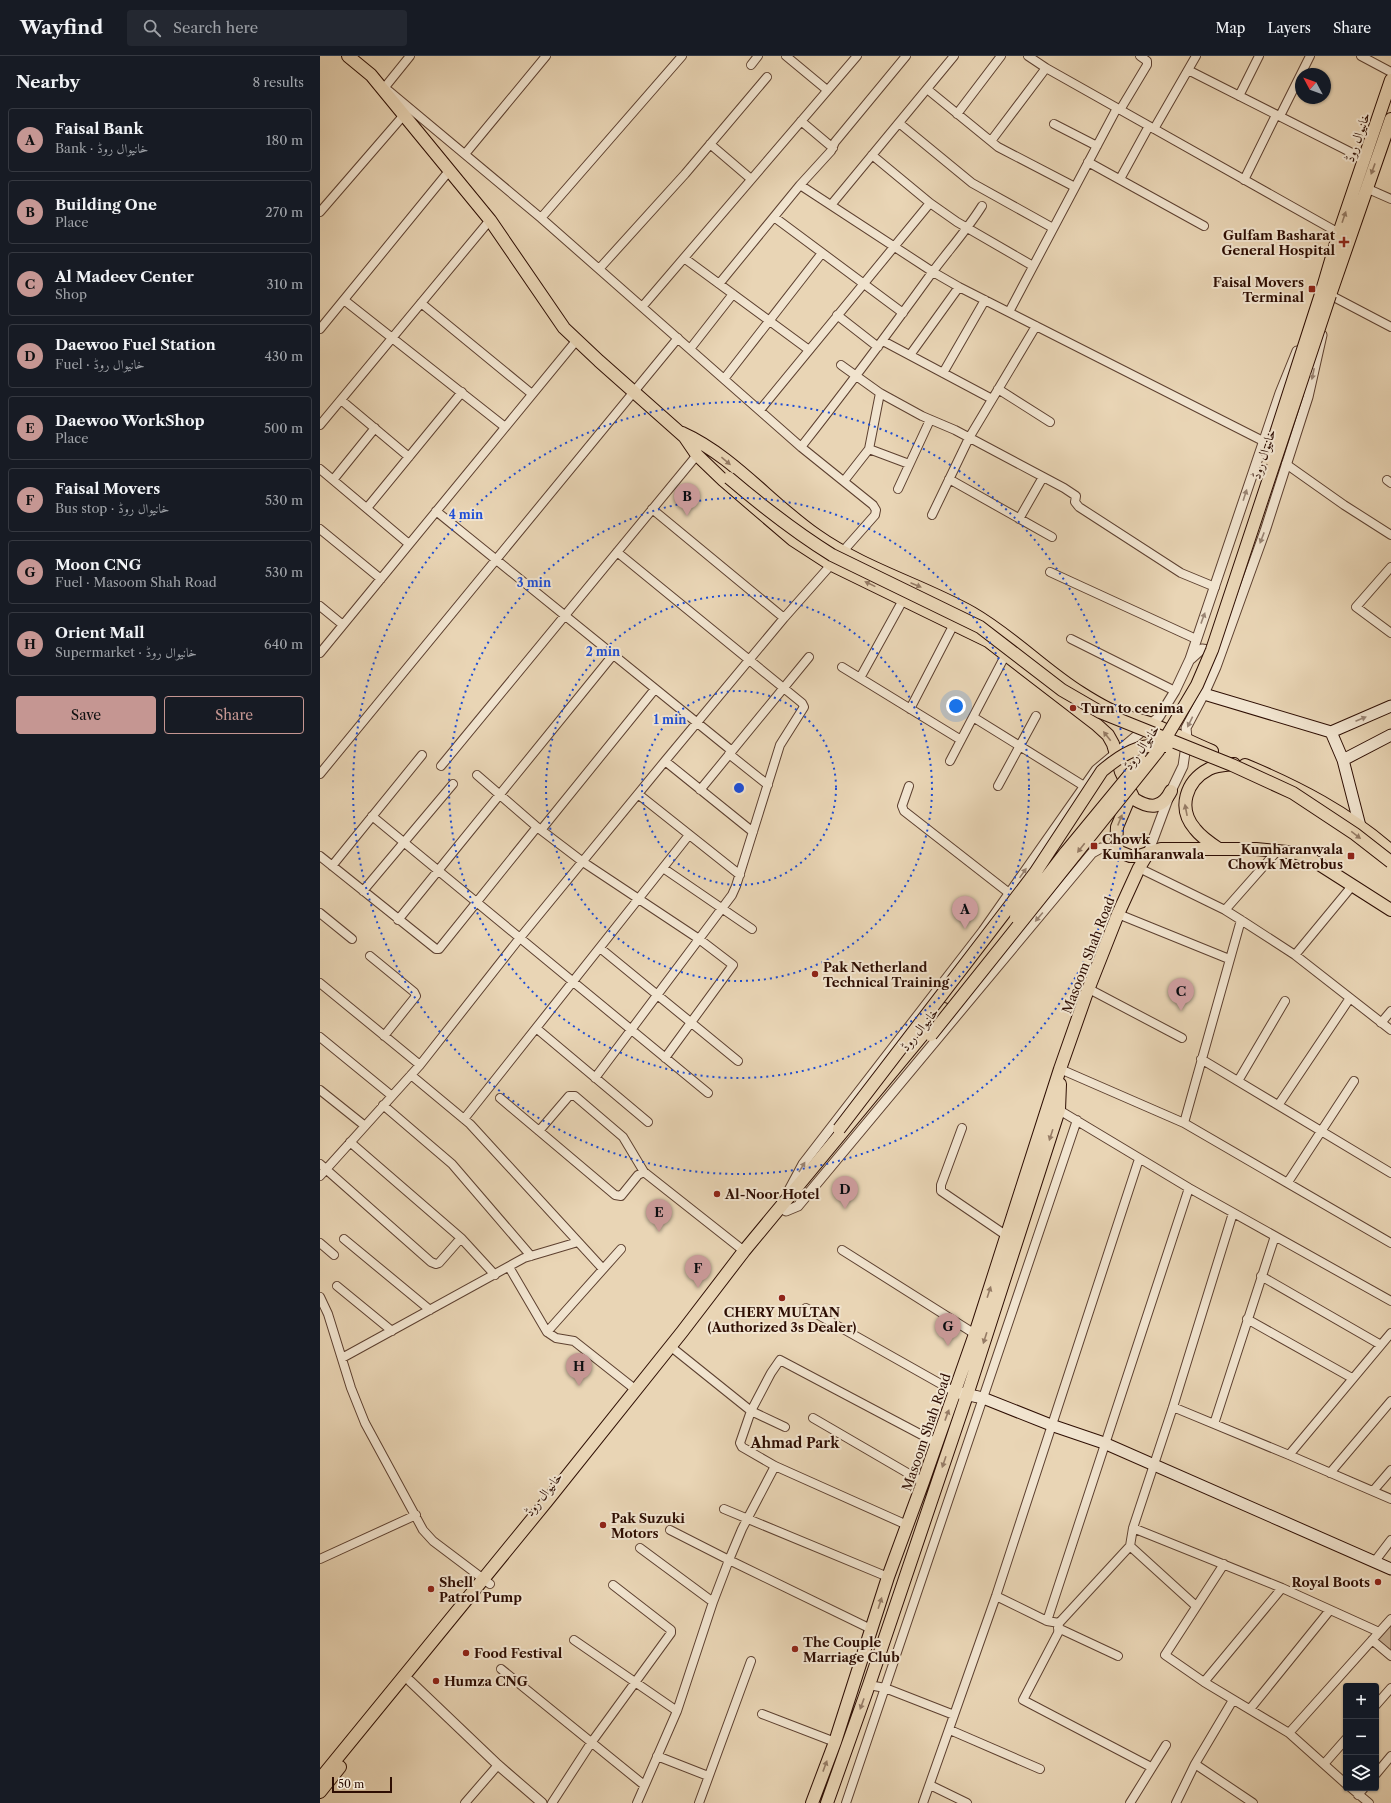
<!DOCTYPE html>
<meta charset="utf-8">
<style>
:root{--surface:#171b24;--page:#242831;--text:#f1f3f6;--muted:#9ea1a6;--line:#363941;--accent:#c59692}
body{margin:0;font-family:"Libre Caslon Text",Amiri,serif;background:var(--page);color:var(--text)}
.controls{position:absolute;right:12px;bottom:12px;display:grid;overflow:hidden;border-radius:4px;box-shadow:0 1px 3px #0004}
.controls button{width:36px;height:36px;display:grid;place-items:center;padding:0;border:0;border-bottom:1px solid var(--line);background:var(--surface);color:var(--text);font:20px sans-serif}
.compass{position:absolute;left:975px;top:12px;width:36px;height:36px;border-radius:50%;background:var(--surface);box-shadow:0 1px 3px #0004;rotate:311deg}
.scale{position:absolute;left:12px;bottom:10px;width:60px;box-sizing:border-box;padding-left:4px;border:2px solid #2e0e03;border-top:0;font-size:11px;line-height:14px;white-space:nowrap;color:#2e0e03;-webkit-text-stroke:3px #f1e4cf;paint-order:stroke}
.you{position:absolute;left:636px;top:650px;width:14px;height:14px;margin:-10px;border:3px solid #fff;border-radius:50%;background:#1a73e8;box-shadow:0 0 0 6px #1a73e833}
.badge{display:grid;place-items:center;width:26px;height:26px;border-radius:50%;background:var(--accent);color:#111;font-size:13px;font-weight:700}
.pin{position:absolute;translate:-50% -33px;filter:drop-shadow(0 1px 2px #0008)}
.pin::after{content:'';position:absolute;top:21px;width:14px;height:12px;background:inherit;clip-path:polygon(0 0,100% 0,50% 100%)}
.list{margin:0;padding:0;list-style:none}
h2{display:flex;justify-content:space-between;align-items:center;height:52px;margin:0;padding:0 16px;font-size:17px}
h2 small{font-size:13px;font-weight:400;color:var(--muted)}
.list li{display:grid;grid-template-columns:26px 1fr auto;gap:12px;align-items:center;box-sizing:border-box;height:64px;margin:0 8px 8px;padding:0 8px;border:1px solid var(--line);border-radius:4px}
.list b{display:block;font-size:15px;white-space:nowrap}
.list p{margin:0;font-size:13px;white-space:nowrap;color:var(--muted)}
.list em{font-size:13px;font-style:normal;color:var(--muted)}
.actions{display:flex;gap:8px;padding:12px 16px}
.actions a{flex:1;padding:9px 0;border:1px solid var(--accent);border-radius:4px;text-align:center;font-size:14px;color:var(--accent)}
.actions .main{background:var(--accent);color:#111}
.icon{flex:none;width:22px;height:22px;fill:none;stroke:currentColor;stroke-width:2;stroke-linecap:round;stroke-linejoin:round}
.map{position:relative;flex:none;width:1071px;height:1747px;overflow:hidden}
header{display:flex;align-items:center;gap:24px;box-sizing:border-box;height:56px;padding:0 20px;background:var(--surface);border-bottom:1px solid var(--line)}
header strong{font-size:19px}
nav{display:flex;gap:22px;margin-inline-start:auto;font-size:14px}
.search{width:280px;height:36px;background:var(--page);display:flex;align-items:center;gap:10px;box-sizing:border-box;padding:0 14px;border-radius:4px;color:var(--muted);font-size:15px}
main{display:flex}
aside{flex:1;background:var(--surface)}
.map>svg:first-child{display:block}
.green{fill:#c9b397;stroke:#7c604d}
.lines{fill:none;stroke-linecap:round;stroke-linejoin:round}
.minor-casing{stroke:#5d4030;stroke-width:10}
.tertiary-casing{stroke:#5d4030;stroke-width:11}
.secondary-casing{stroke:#2e0e03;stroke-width:13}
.primary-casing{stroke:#2e0e03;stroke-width:14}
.minor{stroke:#f1e4cf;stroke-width:8}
.tertiary{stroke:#f1e4cf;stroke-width:9}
.secondary{stroke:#f1e4cf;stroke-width:11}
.primary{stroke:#e9d5b5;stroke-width:12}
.primary-bridge-casing{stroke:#2e0e03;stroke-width:14;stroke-linecap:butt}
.primary-bridge{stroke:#e9d5b5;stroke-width:12}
.oneway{fill:#957b65}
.oneway2{fill:#998473}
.ring{fill:none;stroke:#1d4ed8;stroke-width:2;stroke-dasharray:2 4}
.poi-dot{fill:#8f2418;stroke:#f1e4cf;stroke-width:1.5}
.labels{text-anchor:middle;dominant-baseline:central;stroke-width:4;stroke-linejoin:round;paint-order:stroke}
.street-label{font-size:13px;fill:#2e0e03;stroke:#f1e4cf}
.poi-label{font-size:13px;font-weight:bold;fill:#2e0e03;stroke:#f1e4cf;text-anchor:start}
.neighbourhood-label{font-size:14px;font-weight:bold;fill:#2e0e03;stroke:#f1e4cf}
.centre{fill:#1d4ed8;stroke:#f1e4cf;stroke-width:2}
.ring-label{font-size:12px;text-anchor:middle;font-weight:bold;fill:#1d4ed8;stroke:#f1e4cf;stroke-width:4;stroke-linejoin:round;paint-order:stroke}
</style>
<header>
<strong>Wayfind</strong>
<div class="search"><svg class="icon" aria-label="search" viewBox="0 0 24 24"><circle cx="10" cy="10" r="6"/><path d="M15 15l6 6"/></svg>Search here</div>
<nav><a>Map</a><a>Layers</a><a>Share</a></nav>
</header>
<main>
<aside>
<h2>Nearby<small>8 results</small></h2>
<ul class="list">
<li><span class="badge">A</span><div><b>Faisal Bank</b><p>Bank · خانیوال روڈ</p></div><em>180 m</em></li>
<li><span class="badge">B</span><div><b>Building One</b><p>Place</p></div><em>270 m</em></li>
<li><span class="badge">C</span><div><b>Al Madeev Center</b><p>Shop</p></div><em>310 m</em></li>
<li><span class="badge">D</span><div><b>Daewoo Fuel Station</b><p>Fuel · خانیوال روڈ</p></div><em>430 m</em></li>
<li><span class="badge">E</span><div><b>Daewoo WorkShop</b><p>Place</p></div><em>500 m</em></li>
<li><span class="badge">F</span><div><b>Faisal Movers</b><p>Bus stop · خانیوال روڈ</p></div><em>530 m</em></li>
<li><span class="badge">G</span><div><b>Moon CNG</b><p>Fuel · Masoom Shah Road</p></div><em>530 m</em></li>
<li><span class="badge">H</span><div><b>Orient Mall</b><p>Supermarket · خانیوال روڈ</p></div><em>640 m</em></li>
</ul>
<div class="actions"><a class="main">Save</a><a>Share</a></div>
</aside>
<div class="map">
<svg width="1071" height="1747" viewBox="0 0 1071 1747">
<rect width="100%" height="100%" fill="#e9d5b5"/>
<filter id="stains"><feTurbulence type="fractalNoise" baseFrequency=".005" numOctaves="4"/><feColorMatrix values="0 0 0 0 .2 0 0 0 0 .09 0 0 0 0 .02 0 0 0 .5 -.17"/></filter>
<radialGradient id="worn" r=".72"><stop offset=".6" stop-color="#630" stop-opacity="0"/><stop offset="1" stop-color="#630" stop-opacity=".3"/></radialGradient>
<path class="green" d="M1071,1563V1605L1049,1587Z"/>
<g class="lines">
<defs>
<path id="minor" d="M466,0L507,34
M708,0L726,12L1019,177
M1041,0L1071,16
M431,9L438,0
M868,14L1044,103
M65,31L90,0
M607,33L678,91L755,131
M919,40L939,0
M800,54L827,9V5L820,0
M637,58L681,0
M960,60L990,0
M481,65L513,92
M579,67L652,127L733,172
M734,68L777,90
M834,73L876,0
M671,85L726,12
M390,88L431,123
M145,98L226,0
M552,99L610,147L637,166L713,210
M768,106L884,170
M800,123L829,70
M924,124L956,59
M480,129L613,216L639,231L943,385
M1046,132L1071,143
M511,149L634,0
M0,156L83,60
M454,161L583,257
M221,162L362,0
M364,202L489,294
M279,213L365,118L447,21
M399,228L480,129L511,95L515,86L586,0
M1010,239L1071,271
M24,244L185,371
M101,247L212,338
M322,251L537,0
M689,256L797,52
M517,259L558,291
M0,273L129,115
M563,285L672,343
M370,293L413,238
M590,299L639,231
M521,309L560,337L602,360L635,374L744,432L756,440L755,446L759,451L861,517L895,531
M623,317L665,244
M404,323L502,197
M678,333L730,366
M21,344L89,401
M440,354L610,147
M0,369L170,164
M481,391C526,334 569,276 611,218C628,195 647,174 662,150
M549,393L589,408
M966,408L1024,449L1071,479
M0,413L89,488
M629,423L732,481
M13,424L55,372
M1067,424L1071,427
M524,425L549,393L560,337
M578,433L610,364
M47,452L142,336
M332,453L464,562
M116,455L412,695
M612,459L649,382L716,270
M699,463L723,421
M0,473L61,523
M1071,511L1036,551L1071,577
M730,516L876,583
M0,550L23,569
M751,583L855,635
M0,597L256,285
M522,611L641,684
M540,622L583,544
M590,653L634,568
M653,661L764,730
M409,698L448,729
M345,705L433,776
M630,705L686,598
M121,710L377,399
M0,718L358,282
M157,719L217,771L263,806L379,883L413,909L345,1002
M589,730L582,750L584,755L689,837
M678,730L716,660
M380,734L489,601
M318,738L420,819
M52,760L388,1037
M221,774L335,633
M0,800L116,893H119L217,771
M12,810L102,699
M343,812L432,873
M819,812L905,854L921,864L975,899L1071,974
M43,835L133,728
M905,854L958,794
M0,857L32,883
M798,858L909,903
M78,864L293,599
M280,892L418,1005
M975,899L1032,830
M50,900L94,936L96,940L64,980
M0,927L100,1009
M769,933L862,982
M1061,967L1071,955
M216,972L328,1066
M0,981L72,1040
M881,1003L1071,1117
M740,1013L864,1067L1071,1187
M91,1019L150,1068L283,1213
M275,1022L412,839L416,830L460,689L484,651L482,647L297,496
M918,1025L965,945
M0,1034L45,1070
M180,1042L295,1139L301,1140L318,1119L324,1116L424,1195
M959,1048L1030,942
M63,1049L132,1108L211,1200
M739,1054L869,1132L1071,1245
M144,1063L369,779
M864,1067L921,864
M642,1072L621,1129V1135L687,1180
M219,1075L249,1040H255L303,1081L324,1116
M30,1086L141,1182L175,1219
M0,1108L111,1206L116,1208L119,1207L141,1182
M0,1120L100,1009L199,883L345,705L464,562L555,459L556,454L553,449L481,391L221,162L69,35
M968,1126L1034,1025
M24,1183L110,1254
M0,1187L14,1199
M522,1194L655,1278
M189,1211L227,1276L236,1282L254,1285L316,1334
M941,1220L1061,1289
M17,1230L72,1275
M0,1241L8,1258L31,1332L45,1367L103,1474L113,1485L170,1528
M486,1252L635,1336
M927,1263L1032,1322
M227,1276L301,1193
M355,1294L431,1355L465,1371
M22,1302L204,1202L258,1186
M853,1351L969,1399L1071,1443
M493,1362L603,1426
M894,1368L955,1180
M969,1399L1071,1277
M1010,1417L1071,1345
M1053,1435L1071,1414
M404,1453L568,1521
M587,1469L455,1410L422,1391L420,1387L431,1355L451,1317L460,1304L617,1387
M813,1472L962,1532L1059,1576
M350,1474L409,1504L551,1573
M810,1490L876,1550
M320,1492L393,1546
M0,1503L96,1459
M1055,1505L1071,1484
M904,1508L845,1599L884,1626L969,1677L1026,1728
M676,1540L727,1565L739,1567L810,1490L813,1472L853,1351L913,1157
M727,1565L869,1132
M739,1567L738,1577L703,1644L831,1711
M738,1572L798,1600
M254,1584L357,1655
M1052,1584L1071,1600
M181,1613L324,1729
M884,1626L962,1532
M549,1629L565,1632L634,1659
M913,1644L875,1708L933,1747
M1056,1649L1071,1632
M930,1653L1010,1554
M442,1658L515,1686
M630,1674L720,1713
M969,1677L1071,1563
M337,1700L388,1720
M1004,1708L1026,1683
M1056,1718L1071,1700
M610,1729L647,1747
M1031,1732L1049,1747
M1038,1739L1044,1732
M145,1747L178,1709
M232,1747L271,1687L351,1577V1574L293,1529
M317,1747L357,1655L393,1546L409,1504L422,1473L455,1410
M379,1747L431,1605
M526,1747L757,1064
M603,1747L676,1540L819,1103
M810,1747L846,1689
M856,1747L875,1708"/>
<path id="tertiary" d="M871,603L882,593L889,594L894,601
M828,797L851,735L863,710L867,683L866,672L884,638L896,611L945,475L988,341L1002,279
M468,1136L483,1108L663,875L776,714L839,661L855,635L870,603L960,337L977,295
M462,1147L460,1151L466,1155L478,1150L772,797L781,792L796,791
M90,1625L178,1709L222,1747"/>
<path id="secondary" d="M884,638L1011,676L1023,704L1040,770
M1011,676L1071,650
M1023,704L1071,679
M635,1336L663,1342L731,1369L784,1387L1071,1513"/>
<path id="primary" d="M28,0L51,19L170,164L244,272L279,305L367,383
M1001,238L1019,177L1071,24
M1010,239L1071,63
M362,377C413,400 450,447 496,479C544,513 602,529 652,557C692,580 723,613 761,637C775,646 792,656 808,661C816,663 824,665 832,668C852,676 872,687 892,695
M362,377L377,399L403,424L473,484L510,508L668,585L777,669L788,679L793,688L801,716L814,743C830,753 842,753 851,735
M925,709C978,731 1028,757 1071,795
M811,738L797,771L796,791L800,796L810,800H819L841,793H936L977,797L991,803L1071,854
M899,793C890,787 881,781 875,773C857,752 866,725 889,713C897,709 906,709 914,708
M0,1723L227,1445L362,1276L424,1195L624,953
M0,1736L20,1711
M492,1747L515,1686L568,1521L603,1426L655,1278L740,1013L766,939L798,858L819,812L828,797
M507,1747L549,1629L647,1339L739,1054L740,1028"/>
</defs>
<use href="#minor" class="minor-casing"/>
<use href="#tertiary" class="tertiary-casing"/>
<use href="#secondary" class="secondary-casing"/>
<use href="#primary" class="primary-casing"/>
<use href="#minor" class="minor"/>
<use href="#tertiary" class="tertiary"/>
<use href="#secondary" class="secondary"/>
<use href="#primary" class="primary"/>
<defs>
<path id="primary-bridge" d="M948,402L1001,238
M409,422C442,450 475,476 512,499L660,571L742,634L780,656L912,709L973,737L1035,778L1071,806
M696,861L746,796L821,705
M611,979L838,695L877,629L892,594L1010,239
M519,1073L715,817L782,715C801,699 821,686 847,690"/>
</defs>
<use href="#primary-bridge" class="primary-bridge-casing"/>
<use href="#primary-bridge" class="primary-bridge"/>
</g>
<defs><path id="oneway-solid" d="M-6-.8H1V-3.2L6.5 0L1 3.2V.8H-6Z"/></defs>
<g class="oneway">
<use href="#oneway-solid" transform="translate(1053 113) rotate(110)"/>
<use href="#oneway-solid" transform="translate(1024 161) rotate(-71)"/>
<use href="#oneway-solid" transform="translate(406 405) rotate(40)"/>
<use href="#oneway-solid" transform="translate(550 528) rotate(-154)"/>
<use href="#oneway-solid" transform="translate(596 529) rotate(23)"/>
<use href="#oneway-solid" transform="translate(787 680) rotate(-128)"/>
<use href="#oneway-solid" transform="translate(866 754) rotate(-101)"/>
<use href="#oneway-solid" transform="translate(800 764) rotate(-68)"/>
<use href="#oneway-solid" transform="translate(1036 779) rotate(37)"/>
<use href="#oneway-solid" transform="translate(761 792) rotate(128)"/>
<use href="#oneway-solid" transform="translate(731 1079) rotate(108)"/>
<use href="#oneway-solid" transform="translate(669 1236) rotate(-72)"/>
<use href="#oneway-solid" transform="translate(665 1282) rotate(108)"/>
<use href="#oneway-solid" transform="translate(627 1359) rotate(-70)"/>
<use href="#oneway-solid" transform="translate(624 1406) rotate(109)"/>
<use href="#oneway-solid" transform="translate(560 1547) rotate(-72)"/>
<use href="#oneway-solid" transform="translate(542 1648) rotate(110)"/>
<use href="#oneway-solid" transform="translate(505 1710) rotate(-70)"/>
</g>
<g class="oneway2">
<use href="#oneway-solid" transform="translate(993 318) rotate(102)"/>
<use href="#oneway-solid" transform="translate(925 439) rotate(-72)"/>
<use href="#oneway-solid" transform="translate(942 482) rotate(111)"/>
<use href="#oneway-solid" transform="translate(883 562) rotate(-70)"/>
<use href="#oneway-solid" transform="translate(1041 663) rotate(-23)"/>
<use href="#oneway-solid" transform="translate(870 666) rotate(116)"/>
<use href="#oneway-solid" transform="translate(703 817) rotate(-55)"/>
<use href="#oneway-solid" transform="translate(719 861) rotate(130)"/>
<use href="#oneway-solid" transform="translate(482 1111) rotate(-59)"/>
</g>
<g class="ring">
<circle cx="419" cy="732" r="97"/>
<circle cx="419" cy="732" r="193"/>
<circle cx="419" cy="732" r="290"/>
<circle cx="419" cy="732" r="386"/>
</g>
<g class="poi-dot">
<path d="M1022 180h4v4h4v4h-4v4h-4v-4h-4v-4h4z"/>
<rect x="988" y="229" width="8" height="8" rx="2"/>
<circle cx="753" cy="652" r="4"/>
<rect x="770" y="786" width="8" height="8" rx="2"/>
<rect x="1027" y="796" width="8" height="8" rx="2"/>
<circle cx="495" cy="918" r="4"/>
<circle cx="397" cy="1138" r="4"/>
<circle cx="462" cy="1242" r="4"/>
<circle cx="283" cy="1469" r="4"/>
<circle cx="1058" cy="1526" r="4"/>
<circle cx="111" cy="1533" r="4"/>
<circle cx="475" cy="1593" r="4"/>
<circle cx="146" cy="1597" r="4"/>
<circle cx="116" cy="1625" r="4"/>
</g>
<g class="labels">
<g class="street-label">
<text transform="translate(1037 81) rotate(-71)">خانیوال روڈ</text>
<text transform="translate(943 398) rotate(-72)">خانیوال روڈ</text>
<text transform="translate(821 691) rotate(-55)">خانیوال روڈ</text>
<text transform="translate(768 899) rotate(-69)">Masoom Shah Road</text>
<text transform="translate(599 973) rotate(-51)">خانیوال روڈ</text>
<text transform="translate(606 1376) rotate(-71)">Masoom Shah Road</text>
<text transform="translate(223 1438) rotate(-52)">خانیوال روڈ</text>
</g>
<g class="poi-label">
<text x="1015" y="179" text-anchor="end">Gulfam Basharat<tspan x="1015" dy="15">General Hospital</tspan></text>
<text x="984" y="226" text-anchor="end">Faisal Movers<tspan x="984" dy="15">Terminal</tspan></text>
<text x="761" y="652">Turn to cenima</text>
<text x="782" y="783">Chowk<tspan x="782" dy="15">Kumharanwala</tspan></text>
<text x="1023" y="793" text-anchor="end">Kumharanwala<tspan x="1023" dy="15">Chowk Metrobus</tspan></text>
<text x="503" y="911">Pak Netherland<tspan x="503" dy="15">Technical Training</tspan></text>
<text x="405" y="1138">Al-Noor Hotel</text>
<text x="462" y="1256" text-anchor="middle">CHERY MULTAN<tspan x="462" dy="15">(Authorized 3s Dealer)</tspan></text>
<text x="291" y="1462">Pak Suzuki<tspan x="291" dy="15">Motors</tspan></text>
<text x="119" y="1526">Shell<tspan x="119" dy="15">Patrol Pump</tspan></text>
<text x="1050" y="1526" text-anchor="end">Royal Boots</text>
<text x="483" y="1586">The Couple<tspan x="483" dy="15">Marriage Club</tspan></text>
<text x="154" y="1597">Food Festival</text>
<text x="124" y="1625">Humza CNG</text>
</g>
<g class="neighbourhood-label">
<text x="475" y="1387">Ahmad Park</text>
</g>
</g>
<circle cx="419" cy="732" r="6" class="centre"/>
<g class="ring-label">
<text x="146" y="463">4 min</text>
<text x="214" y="531">3 min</text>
<text x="283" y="600">2 min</text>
<text x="350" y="668">1 min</text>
</g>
<rect width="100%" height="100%" filter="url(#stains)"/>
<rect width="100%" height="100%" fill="url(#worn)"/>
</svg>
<div class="controls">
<button>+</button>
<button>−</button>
<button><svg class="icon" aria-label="layers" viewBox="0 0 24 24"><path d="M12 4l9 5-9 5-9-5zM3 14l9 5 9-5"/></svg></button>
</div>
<svg class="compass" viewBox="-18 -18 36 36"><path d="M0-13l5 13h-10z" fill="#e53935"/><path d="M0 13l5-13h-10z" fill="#9ea1a6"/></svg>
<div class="scale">50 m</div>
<div class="you"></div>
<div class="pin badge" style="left:645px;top:873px">A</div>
<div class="pin badge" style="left:367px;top:460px">B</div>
<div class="pin badge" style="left:861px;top:955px">C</div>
<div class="pin badge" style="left:525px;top:1153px">D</div>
<div class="pin badge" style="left:339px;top:1176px">E</div>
<div class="pin badge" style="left:378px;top:1232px">F</div>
<div class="pin badge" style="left:628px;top:1290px">G</div>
<div class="pin badge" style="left:259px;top:1330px">H</div>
</div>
</main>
